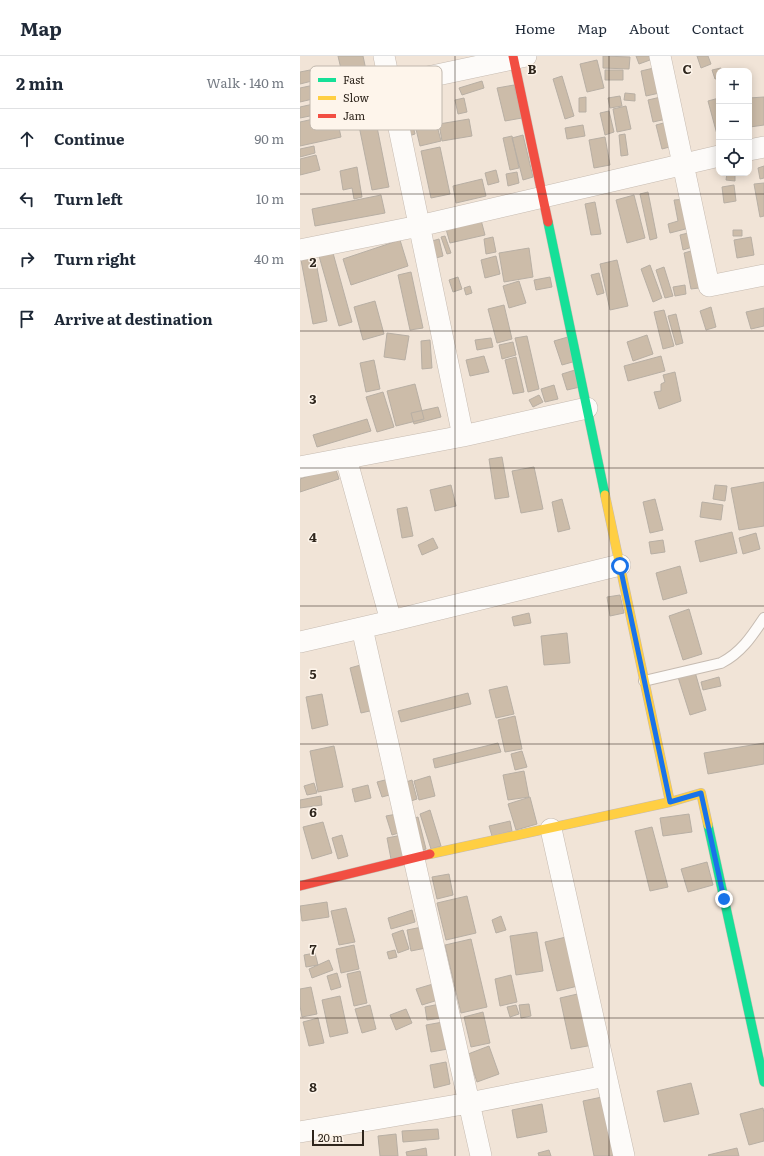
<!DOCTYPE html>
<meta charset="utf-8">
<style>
:root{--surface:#fff;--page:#f2f2f3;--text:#1f2937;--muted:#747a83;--line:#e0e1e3}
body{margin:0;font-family:Literata,serif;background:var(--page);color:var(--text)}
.controls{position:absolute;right:12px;top:12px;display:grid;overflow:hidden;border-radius:8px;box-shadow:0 2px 10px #0003}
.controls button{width:36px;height:36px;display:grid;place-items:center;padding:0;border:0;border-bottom:1px solid var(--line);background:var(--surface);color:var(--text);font:20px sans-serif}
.scale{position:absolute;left:12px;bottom:10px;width:52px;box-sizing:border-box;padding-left:4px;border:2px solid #2f261d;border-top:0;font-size:11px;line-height:14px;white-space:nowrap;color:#2f261d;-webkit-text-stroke:3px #fef5eb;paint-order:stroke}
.stop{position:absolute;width:12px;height:12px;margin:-9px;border:3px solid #1a73e8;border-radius:50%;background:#fff}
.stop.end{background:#1a73e8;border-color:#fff;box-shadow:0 1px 4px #0008}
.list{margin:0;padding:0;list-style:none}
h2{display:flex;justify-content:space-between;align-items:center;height:52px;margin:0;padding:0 16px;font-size:17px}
h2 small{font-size:13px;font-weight:400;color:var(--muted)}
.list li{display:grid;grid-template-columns:26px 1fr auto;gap:12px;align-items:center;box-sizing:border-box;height:60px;padding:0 16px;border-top:1px solid var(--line)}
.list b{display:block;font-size:15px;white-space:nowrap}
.list em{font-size:13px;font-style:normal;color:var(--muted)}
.icon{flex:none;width:22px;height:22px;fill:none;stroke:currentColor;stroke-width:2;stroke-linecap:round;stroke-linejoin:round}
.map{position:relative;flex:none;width:464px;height:1100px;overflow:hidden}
header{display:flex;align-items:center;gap:24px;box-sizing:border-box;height:56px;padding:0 20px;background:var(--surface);border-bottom:1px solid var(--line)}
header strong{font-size:19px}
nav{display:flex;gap:22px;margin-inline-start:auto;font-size:14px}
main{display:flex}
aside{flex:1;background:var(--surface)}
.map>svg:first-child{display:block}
.building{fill:#ccbca9;stroke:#b8afa4}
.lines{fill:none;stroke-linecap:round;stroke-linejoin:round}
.lane-casing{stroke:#c6bbb1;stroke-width:12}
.street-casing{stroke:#c6bbb1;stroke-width:22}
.fast-casing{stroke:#c6bbb1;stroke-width:10}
.slow-casing{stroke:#c6bbb1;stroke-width:10}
.jam-casing{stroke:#c6bbb1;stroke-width:10}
.lane{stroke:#fdfbf9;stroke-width:10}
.street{stroke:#fdfbf9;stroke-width:21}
.fast{stroke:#16e098;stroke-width:9}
.slow{stroke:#ffcf43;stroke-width:9}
.jam{stroke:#f24e42;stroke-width:9}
.route{stroke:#1a73e8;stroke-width:5}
.grid{fill:none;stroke:#2f261d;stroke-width:1;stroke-opacity:0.55}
.key{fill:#fef5eb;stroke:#c0b7ad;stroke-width:1}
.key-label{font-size:11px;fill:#2f261d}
.grid-label{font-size:13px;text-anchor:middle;font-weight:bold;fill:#2f261d;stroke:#fef5eb;stroke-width:3;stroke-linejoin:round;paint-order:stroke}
</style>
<header>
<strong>Map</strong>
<nav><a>Home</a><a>Map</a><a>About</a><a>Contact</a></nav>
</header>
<main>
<aside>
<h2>2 min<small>Walk · 140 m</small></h2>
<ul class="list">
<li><svg class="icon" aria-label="ahead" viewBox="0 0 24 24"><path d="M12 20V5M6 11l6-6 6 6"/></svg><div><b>Continue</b></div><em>90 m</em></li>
<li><svg class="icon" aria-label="left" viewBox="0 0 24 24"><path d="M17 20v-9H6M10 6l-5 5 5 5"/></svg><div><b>Turn left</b></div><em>10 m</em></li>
<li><svg class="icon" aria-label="right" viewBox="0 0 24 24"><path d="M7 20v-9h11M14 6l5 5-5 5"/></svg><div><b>Turn right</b></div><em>40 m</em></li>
<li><svg class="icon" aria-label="arrive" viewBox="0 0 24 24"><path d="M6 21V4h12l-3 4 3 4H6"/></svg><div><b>Arrive at destination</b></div></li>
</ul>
</aside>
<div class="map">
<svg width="464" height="1100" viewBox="0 0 464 1100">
<rect width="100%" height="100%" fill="#f1e4d7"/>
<path class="building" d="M38,0H63L73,47L40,54L35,28L44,26Z
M303,0L330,1L329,13L303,12Z
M336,0H349L350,4L339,8Z
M397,0H408L411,8L401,12Z
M297,4L304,32L287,36L280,8Z
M358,11L364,36L346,40L341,15Z
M421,12L422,15H419V22L415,23L412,14Z
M10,14L12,25L0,28V16Z
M305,14H323V24H305Z
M262,20L274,60L265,63L253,23Z
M182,25L184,32L162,39L159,32Z
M14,29L17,42L0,46V32Z
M214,29L222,62L205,65L197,32Z
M325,37L335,38V45L324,44Z
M129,38L141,85L120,90L109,43Z
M320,40L322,50L310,52L308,42Z
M365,40L371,62L353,66L348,44Z
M286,41V56H279V42Z
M464,41V69L450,71L449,42Z
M164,42L167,56L158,58L155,44Z
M419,42V81L418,82L408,45Z
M18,47L20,58L0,62V51Z
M326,50L331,73L317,76L313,53Z
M309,55L314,76L305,79L300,57Z
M74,56L89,131L72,134L57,60Z
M36,58L41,81L0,90V66Z
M111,61L115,78L109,80L106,62Z
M169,63L172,80L142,85L139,68Z
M371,65L377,89L362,93L356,69Z
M283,69L285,80L267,83L265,72Z
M325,78L328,99L321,100L319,79Z
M223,79L233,121L223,124L212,82Z
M212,80L219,112L210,114L203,82Z
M305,81L310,109L294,112L289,84Z
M14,90L15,97L0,101V93Z
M140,91L150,138L131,142L121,95Z
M16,99L20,114L0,119V103Z
M464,110V122L460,123L458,112Z
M57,111L62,141L54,143L52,132L43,134L40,115Z
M196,114L199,126L188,129L185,117Z
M217,116L219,127L208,130L206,118Z
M427,117H435V125L426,124Z
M182,123L186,140L156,147L153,130Z
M464,127V160L460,161L454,128Z
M434,129L436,145L424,147L422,131Z
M348,136L357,182L350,184L340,138Z
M81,139L85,157L15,170L12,153Z
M334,139L345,182L327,187L316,144Z
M387,143L393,171L370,177L368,168L378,165L374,144Z
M295,146L301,178L291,179L285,148Z
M181,164L185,179L150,187L146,173Z
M433,174H442V180H433Z
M388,177L392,191L383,194L380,179Z
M145,180L151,197L147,198L141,181Z
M193,181L196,196L186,198L184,183Z
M451,181L454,199L437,202L434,184Z
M139,183L143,200L136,202L132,185Z
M100,184L108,210L51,229L43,203Z
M229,192L233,221L204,226L199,197Z
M391,195L399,232L391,233L384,197Z
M33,197L52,266L39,270L19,200Z
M196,200L200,218L185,222L181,204Z
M15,201L27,265L13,268L1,204Z
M317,204L328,250L310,254L300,208Z
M350,209L362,242L353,246L341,213Z
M364,211L373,240L365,242L356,214Z
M111,216L123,272L110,274L98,219Z
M299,217L304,237L297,239L291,219Z
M158,221L162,233L153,236L149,224Z
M250,221L252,231L236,234L234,224Z
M219,225L226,247L209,252L203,230Z
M385,229L386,238L375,240L373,231Z
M170,230L172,237L166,239L164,232Z
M75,245L84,278L63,284L54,251Z
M204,249L212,283L197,287L188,253Z
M411,251L416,271L406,274L400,255Z
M464,252V270L451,273L446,256Z
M364,254L374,290L363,293L354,256Z
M376,258L383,287L376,289L368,260Z
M87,277L109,280L105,304L84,301Z
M347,279L353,298L333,305L327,286Z
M227,280L239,333L228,336L215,282Z
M268,281L276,305L262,309L254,285Z
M191,282L193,291L177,294L175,284Z
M130,284L132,312L122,313L121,285Z
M213,286L216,299L202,303L199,289Z
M184,300L189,316L170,320L166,304Z
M361,300L365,315L328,325L324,310Z
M216,301L224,336L213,338L205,304Z
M74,304L80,333L66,336L60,307Z
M275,314L280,331L267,334L262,318Z
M375,316L381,345L359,353L354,336L361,335V328L365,326L363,319Z
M115,328L124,363L96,370L87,335Z
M254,329L258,343L245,346L241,333Z
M83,336L94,371L77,376L66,341Z
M239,339L243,346L233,351L229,344Z
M138,351L141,361L114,368L111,357Z
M67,363L71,375L17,391L13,379Z
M202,401L209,441L195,443L189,403Z
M35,411L39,423L0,436V423Z
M234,411L243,453L221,457L212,415Z
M464,426V470L439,474L431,432Z
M151,429L156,450L135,455L130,434Z
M415,429L427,430L425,445L413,443Z
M262,443L270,473L258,476L252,446Z
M355,443L363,474L350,477L343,446Z
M402,446L423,449L421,464L400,461Z
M107,451L113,480L102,482L97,453Z
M432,476L437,497L400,506L395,485Z
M456,477L460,493L443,498L439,482Z
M133,482L138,492L122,499L118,489Z
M363,484L365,496L351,498L349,486Z
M380,510L387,537L363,544L356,517Z
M320,539L324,557L310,560L307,541Z
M389,553L402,598L383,604L369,560Z
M229,557L231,567L214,570L212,561Z
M267,577L270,607L244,609L241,580Z
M64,608L74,654L61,657L50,612Z
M395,616L406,654L390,659L378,621Z
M419,621L421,630L403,634L401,626Z
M207,630L214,658L196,662L189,634Z
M168,637L171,648L101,666L98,655Z
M22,638L28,669L12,673L6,641Z
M215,660L222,693L205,696L198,664Z
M198,687L201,696L135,712L133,703Z
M464,687V708L408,718L404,697Z
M34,690L43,731L18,736L10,695Z
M222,695L227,711L215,714L211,698Z
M224,715L229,741L208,744L203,719Z
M130,720L135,740L119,744L114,725Z
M89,723L93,738L82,741L77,726Z
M112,724L117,743L108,746L103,727Z
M14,727L17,737L7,739L4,730Z
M68,729L71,742L55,746L52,733Z
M21,740L22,749L0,752V744Z
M230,741L237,768L216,774L208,748Z
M130,754L141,790L131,793L120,758Z
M97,758L102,776L92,779L86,760Z
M389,758L392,776L363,780L360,762Z
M118,761L126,793L116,796L107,764Z
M210,765L212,775L192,780L189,770Z
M23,766L32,797L12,803L3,771Z
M352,771L368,831L350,835L335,775Z
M42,779L48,800L38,803L32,782Z
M102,779L105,800L91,803L87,782Z
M407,806L413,829L388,836L381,813Z
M149,818L153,839L137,843L132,821Z
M167,840L176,877L146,884L137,847Z
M27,846L29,861L2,865L0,850Z
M46,852L55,886L39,889L31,855Z
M112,854L115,866L91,873L88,862Z
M201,860L206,874L196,877L192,864Z
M122,871L126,892L111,895L107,874Z
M103,874L109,893L98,897L92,878Z
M237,876L243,915L216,919L210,880Z
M266,881L278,930L257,935L245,886Z
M171,883L187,951L161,957L145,889Z
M54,889L59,913L41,917L36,893Z
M95,894L97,901L89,903L87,896Z
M15,897L18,909L6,911L4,899Z
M29,904L33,914L12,922L9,913Z
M60,915L67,947L54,950L47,918Z
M37,917L41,931L31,934L27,920Z
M211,919L217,946L200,950L195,923Z
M133,928L138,944L122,949L116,933Z
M11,931L17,958L2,961L0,950V933Z
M282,937L293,989L271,993L260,942Z
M40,940L48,977L30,981L22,944Z
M140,948L142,962L127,964L125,951Z
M229,948L231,960L221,962L219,949Z
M70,949L76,973L62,977L55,953Z
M216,949L219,958L210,961L207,951Z
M106,953L112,967L96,974L90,959Z
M183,956L190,987L171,991L164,961Z
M18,962L24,987L9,990L3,966Z
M143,966L148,993L131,996L126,969Z
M189,990L199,1018L177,1026L168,998Z
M146,1006L150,1028L134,1032L130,1009Z
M391,1027L399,1058L364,1066L357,1035Z
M302,1041L314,1100H294L283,1045Z
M242,1048L247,1076L217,1082L212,1054Z
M463,1052L464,1057V1085L449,1089L440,1058Z
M138,1073L139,1083L103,1086L102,1075Z
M96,1078L98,1100H80L78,1080Z
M126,1092L127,1100H107L106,1096Z
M437,1092L439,1100H409L408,1099Z
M249,1094L251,1100H239L238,1097Z"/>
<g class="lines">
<defs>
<path id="lane" d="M344,625L421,607C441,597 452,580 464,562"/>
<path id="street" d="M84,0L163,380
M360,0L409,230L464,219
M90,29L226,0
M449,94L464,91
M0,194L119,170L419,100
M46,402L91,565
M0,411L163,380L287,352
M62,572L181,1100
M0,586L91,565L320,509
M251,773L324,1100
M0,1076L169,1047L306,1020"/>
<path id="fast" d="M248,166L305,439
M408,769L464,1026"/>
<path id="slow" d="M305,439L370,746
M130,798L370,746L401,737L408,769"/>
<path id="jam" d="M213,0L248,166
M0,830L130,798"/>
</defs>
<use href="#lane" class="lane-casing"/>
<use href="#street" class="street-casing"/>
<use href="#fast" class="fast-casing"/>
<use href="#slow" class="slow-casing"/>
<use href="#jam" class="jam-casing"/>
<use href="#lane" class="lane"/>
<use href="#street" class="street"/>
<use href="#fast" class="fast"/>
<use href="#slow" class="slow"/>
<use href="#jam" class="jam"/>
</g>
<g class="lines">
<path class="route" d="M320,510L370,746L401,737L424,843"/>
</g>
<path class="grid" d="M155,0V1100M309,0V1100M0,138H464M0,275H464M0,412H464M0,550H464M0,688H464M0,825H464M0,962H464"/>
<rect x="10" y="10" width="132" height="64" rx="6" class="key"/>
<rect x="18" y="22" width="18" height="4" fill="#16e098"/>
<rect x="18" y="40" width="18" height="4" fill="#ffcf43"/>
<rect x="18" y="58" width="18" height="4" fill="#f24e42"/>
<g class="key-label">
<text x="43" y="28">Fast</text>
<text x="43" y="46">Slow</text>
<text x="43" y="64">Jam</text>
</g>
<g class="grid-label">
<text x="232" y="18">B</text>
<text x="387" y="18">C</text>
<text x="13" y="211">2</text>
<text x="13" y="348">3</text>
<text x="13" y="486">4</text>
<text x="13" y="623">5</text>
<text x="13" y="761">6</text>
<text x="13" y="898">7</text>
<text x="13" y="1036">8</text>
</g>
</svg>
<div class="controls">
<button>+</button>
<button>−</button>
<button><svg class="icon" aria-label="locate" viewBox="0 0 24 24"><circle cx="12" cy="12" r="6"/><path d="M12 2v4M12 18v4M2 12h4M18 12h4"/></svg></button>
</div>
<div class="scale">20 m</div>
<div class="stop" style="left:320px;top:510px"></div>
<div class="stop end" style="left:424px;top:843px"></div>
</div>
</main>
